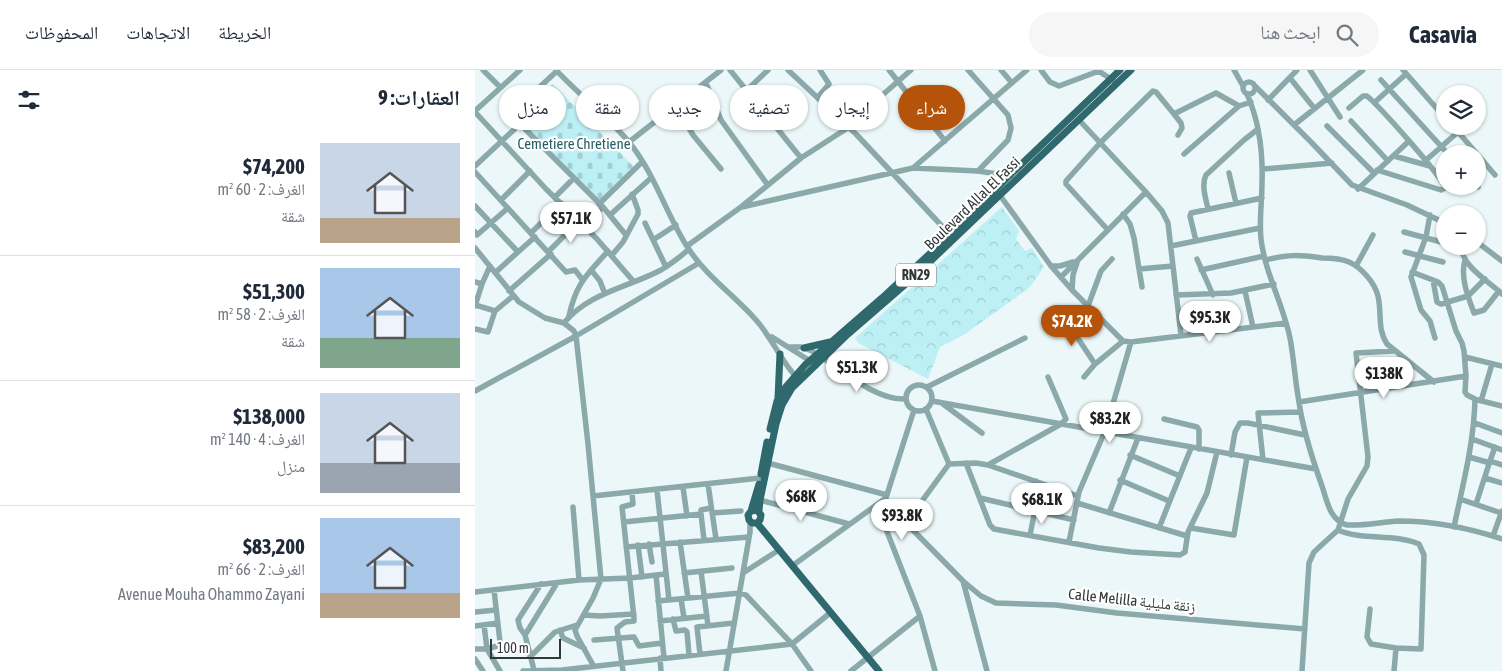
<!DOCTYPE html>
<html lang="ar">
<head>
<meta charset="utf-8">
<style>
	:root { --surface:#fff; --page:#f6f6f7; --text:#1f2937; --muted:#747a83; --line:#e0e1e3; --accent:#b45309 }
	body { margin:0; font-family:"Asap Condensed","Noto Naskh Arabic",sans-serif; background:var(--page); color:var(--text); direction:rtl; height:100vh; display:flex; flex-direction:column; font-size:19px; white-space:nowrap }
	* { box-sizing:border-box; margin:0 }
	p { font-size:16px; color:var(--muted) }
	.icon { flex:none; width:28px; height:28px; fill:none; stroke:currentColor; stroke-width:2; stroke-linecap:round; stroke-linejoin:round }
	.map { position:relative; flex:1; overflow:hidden; direction:ltr }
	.drawer { display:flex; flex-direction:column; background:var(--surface); width:475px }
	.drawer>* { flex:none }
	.guide { position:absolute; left:15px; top:15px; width:475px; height:45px; direction:rtl; display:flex; gap:10px }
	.buttons { position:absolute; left:961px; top:15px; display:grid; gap:10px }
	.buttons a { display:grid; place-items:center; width:50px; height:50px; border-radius:50%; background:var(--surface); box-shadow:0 1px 4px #0004; font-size:25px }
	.scale { position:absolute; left:15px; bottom:12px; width:71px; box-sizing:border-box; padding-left:5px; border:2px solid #323737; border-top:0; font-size:14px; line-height:18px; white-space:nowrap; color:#323737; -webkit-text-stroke:4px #fff; paint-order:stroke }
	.price { position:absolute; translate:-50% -42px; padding:0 11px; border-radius:18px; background:#fff; color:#222; font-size:16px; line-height:32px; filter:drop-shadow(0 1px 2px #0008) }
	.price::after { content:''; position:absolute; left:50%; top:30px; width:15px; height:11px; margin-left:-8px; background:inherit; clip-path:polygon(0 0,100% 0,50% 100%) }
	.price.selected { background:var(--accent); color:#fff }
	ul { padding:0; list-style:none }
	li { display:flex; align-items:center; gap:15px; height:125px; padding:0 15px }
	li+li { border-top:1px solid var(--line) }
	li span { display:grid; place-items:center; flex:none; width:140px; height:100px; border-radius:0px; color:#555 }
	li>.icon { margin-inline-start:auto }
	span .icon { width:60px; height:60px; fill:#fffc; stroke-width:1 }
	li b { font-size:21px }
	h2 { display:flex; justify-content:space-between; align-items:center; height:60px; padding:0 15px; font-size:21px }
	.pill { padding:0 18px; border-radius:22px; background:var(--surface); box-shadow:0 1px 4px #0004; font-size:18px; line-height:45px }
	.pill.selected { background:var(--accent); color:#fff }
	header { display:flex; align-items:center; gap:30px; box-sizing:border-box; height:70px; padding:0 25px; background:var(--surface); border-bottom:1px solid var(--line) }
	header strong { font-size:24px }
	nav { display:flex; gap:28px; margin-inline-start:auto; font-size:18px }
	.search { width:350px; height:45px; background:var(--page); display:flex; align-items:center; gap:12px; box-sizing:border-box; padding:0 18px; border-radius:28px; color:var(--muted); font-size:19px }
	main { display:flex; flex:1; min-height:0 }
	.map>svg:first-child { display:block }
	.cemetery { fill:url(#cemetery-stones) }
	.park { fill:url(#park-crowns) }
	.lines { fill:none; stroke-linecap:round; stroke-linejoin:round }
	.minor { stroke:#8ba8aa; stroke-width:5.5 }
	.major { stroke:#2f686d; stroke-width:7 }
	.labels { text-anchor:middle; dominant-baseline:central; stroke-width:4.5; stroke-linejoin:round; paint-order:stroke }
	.shield { fill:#fff; stroke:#707373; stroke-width:1 }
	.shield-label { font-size:14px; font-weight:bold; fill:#323737 }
	.park-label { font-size:15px; fill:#266066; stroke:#fff }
	.street-label { font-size:15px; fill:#323737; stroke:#fff }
</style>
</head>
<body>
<header>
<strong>Casavia</strong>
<div class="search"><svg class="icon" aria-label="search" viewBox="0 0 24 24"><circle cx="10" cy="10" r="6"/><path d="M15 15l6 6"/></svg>ابحث هنا</div>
<nav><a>الخريطة</a><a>الاتجاهات</a><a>المحفوظات</a></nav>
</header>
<main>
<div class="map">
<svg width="1027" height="601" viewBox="0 0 1027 601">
	<defs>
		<pattern id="cemetery-stones" width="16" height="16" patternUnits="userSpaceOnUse" patternTransform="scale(1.25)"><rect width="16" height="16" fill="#bdf0f5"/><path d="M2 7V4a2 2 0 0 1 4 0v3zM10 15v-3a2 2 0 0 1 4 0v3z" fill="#a3ced3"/></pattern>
		<pattern id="park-crowns" width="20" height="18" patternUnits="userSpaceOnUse" patternTransform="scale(1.25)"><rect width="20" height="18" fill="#bdf0f5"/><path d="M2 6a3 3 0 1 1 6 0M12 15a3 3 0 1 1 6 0" fill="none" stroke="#a3ced3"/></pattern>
	</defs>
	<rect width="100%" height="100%" fill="#ebf7f8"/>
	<path class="cemetery" d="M78,14l81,83 -37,37 -82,-85z"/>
	<path class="park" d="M527,137l17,24 -3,8 9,12 7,-3 12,19 -15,21 -67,48 -22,11 -12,32 -70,-36 -3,-5z"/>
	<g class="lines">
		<path class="minor" d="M8,0l17,17
			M81,0c23,25 51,46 73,72 26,32 37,72 59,106 18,28 47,48 68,72 17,19 25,42 42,59
			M255,0l71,88
			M313,0l68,64 97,104
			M414,0l56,71
			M493,0l40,45 3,13 -3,12 -30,31
			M526,0l11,13
			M566,0l9,12 9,4 40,-15
			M622,0l20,13
			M759,0l9,16
			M835,0l30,47
			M928,0l42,48
			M82,1l-39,36 -3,6v6l88,88 23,28
			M815,8l24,30
			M906,10l67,74
			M768 18a6 6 0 1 1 12 0a6 6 0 1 1-12 0Z
			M231,13l15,37 46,64
			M780,16l57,57 40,42 55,20 38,18
			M272,20l21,-20
			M772,24c12,27 16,59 15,89 0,18 -3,38 -1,56 4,34 22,65 29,99 4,21 5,43 9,64 4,29 13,56 23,84 5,15 8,35 25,39 17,1 34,-3 51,-4 35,0 71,7 104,18
			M343,27l11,-13 -9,-14
			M793,30l29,-30
			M900,32l31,-28
			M201,36l17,29 28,34
			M874,38l14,-12h4c13,11 75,80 78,92l-4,2 -64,-20
			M0,41l45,-41
			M0,42l71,77 51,50 37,43
			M699,44l7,9 1,5 -4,7
			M604,50l67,72
			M876,51l37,40
			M819,55l69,-55
			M852,56l47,47
			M978,56l24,28
			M154,72l92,-72
			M709,84l55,-48
			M1002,84l18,21
			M919,86l36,10
			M950,91l33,-29
			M0,96l45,-42
			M438,98l114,-98
			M788,99l69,-6
			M0,102l91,100 9,-2 7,9
			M754,103l7,30
			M1002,116l1,1
			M883,119l51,-48
			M524,124l52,72 21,24 51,51 8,1 155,-19
			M80,127l18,-18
			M26,130l29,-29
			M124,134l43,-42
			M0,136l43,46 -22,20
			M267,137l171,-39 65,3 33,5
			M733,139c-2,-10 -7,-24 -2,-34l38,-35 14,-11
			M648,144l7,10 4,14 8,49
			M135,145l41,-37
			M955,145l-4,22 -15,40 10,33 9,11 5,17
			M170,153l21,44
			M108,155l20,-18
			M632,159l-41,-45v-3l34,-38 53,-52 3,1 18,22 42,-21 23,13 12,-4
			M0,162l2,3 31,-27
			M929,162l41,11
			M56,163l30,-30
			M178,170l23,-15
			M721,171l-6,-25 1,-3 71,-15
			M1002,172l25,19
			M212,176l54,-39 60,-49 48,-31 22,-22 40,-35
			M696,176l89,-18
			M985,176c4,22 27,34 42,48
			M0,178l44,54 26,16 19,5 10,8 2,5 12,108 13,135 -8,19 -18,32 2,6 16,29
			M74,181l30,-30
			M43,182l17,-15
			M930,182l38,10
			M137,185l11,-13 15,-28v-4l-6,-16
			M722,189l16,36
			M791,190c23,-6 33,-5 56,-2 9,0 18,0 27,4 12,5 26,21 29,34 4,17 -1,33 9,48l47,38
			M990,190c-5,17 3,37 9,53l10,-3 15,-19
			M576,196h9l13,-4
			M881,196l17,-31
			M664,199l34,-3
			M116,200l9,11 5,13
			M726,200l63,-14
			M937,202l26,10 4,4 14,45 6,12 2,8 2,25 -1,16 2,3 8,4c-1,44 -12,85 -21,128
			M586,207l85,-85 16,19 6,12 13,112
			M958,210l4,22 4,2 27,-8 17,-17
			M0,212l7,2 -7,22
			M7,214l8,-18
			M597,220l1,-15 4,-12
			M34,221l42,-37
			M770,221l8,36
			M701,225l55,-2 43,-9
			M0,235l20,6 18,-15
			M613,236l13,-35 11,-12
			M94,246c7,-33 18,-41 39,-65
			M590,249l30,45
			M89,253c24,-30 65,-36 97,-53 10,-6 19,-13 28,-21
			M0,259l13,3 7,-21
			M297,267l43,27
			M313,277h13l11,4c26,16 63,50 94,48
			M990,287l37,9
			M609,307l11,-13 28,-23
			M431 328a13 13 0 1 1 26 0a13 13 0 1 1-26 0Z
			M452,317l98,-49
			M0,321l101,-55 123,-73
			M1003,330l24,6
			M457,331l384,68
			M1006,331l11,-37
			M824,332l167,-26
			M468,334l39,29
			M451,339l23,55
			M439,340l-30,94v13l2,12 34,87 15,55
			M689,349l33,8 2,3v19
			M1000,353l27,10
			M997,369l30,11
			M655,385l50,21
			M756,385l4,-23 5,-9h8l57,12
			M994,387l21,6
			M788,390l-5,-47 42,-1
			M1015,391l5,-14
			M293,393l119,32
			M491,393l24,62 4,4 105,19 32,4 49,3 5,-3 3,-20 19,-39 10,-41
			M513,395l73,-41 5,-5 -18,-42
			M1010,408l17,5
			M645,410l49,21
			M233,414l8,55
			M208,417l4,29
			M182,420l12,110
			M118,426l167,-18
			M505,428l94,22
			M985,429l41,14
			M285,430l89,24
			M602,433l110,33
			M409,434l22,19 57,58 24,90
			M1001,434l14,-43 12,4
			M98,437l6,73
			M556,440l5,-29
			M237,443l29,-2
			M634,443l29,-75
			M226,444v-4l10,-2
			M149,452l77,-8 3,26
			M431,453l43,-59 27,-1 12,2 90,31
			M684,458l32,-80
			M716,458l43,7 13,-78
			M555,465l5,-25
			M1018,466l9,-25
			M205,472l8,56
			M594,472l10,-50 26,-61 26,-89
			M174,474l3,18
			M163,475l4,32
			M151,477l123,-10
			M317,496l94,-68
			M226,501l7,55
			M209,503l48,-5
			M268,503l36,-23
			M181,505l8,83
			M488,511l18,15 15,7 60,2 61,8 188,16
			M19,520l6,52 -3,4 -10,3 13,22
			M0,522l104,-12 51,-2 35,-4
			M206,529l3,19
			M183,531l82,-8 6,2 46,49 19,27
			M895,539l-3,28 4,7 25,4 25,1 3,-94 -5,-11c-26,-11 -56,-3 -81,-14l10,-31 19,-33 1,-9 -12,-104 38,-2
			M0,542l21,-2
			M109,545l16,1 34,-2
			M198,549l3,12 9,-1 2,2 2,23
			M185,551l47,-5
			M0,556l23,-3
			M85,560l3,8 21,10
			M50,565l32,-52
			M119,570l40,-3 5,9 23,-3
			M0,579h12l-3,-24
			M225,584l-3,-27 37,-4
			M55,587l25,-25 22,-7
			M185,588l1,13
			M0,589l8,12
			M59,600l-9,-35 -5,-7 -2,-8 23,-36
			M48,601l39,-1 230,-26 38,-31
			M148,601l-6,-43 8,-6 9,-1v-3l-12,-111 11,-3 -1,-11
			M251,601l24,-139v-10
			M376,601l69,-55
			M827,601l7,-108 5,-11 24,-22
			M919,601l2,-23"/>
		<path class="major" d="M329,278l26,-6
			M303,328l2,-44
			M295,359l7,-28 7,-12 21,-24 77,-67 68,-63 59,-59 111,-106
			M286,404l6,-32
			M276,441l8,-27
			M284,441l1,-11 16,-76 6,-19 10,-17 56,-54 68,-59 215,-205
			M282,453l3,-3 1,-5 -4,-5 -6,1 -3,4 1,5 3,3h5l122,148"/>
	</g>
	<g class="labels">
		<rect class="shield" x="421" y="193.5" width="40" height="23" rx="4"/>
		<g class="shield-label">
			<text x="441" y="205">RN29</text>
		</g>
		<g class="park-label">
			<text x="99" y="73">Cemetiere Chretiene</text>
		</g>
		<g class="street-label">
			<text transform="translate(497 133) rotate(-44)">Boulevard Allal El Fassi</text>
			<text transform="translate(657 530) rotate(6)">Calle Melilla زنقة مليلية</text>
		</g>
	</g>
</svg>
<div class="buttons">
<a><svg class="icon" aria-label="layers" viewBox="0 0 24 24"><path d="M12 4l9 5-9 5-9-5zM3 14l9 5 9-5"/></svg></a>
<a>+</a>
<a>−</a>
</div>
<div class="scale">100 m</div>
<b class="price" style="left:96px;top:174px">$57.1K</b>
<b class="price" style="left:735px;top:273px">$95.3K</b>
<b class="price selected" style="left:597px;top:277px">$74.2K</b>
<b class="price" style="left:382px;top:323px">$51.3K</b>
<b class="price" style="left:909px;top:329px">$138K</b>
<b class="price" style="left:635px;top:374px">$83.2K</b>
<b class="price" style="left:326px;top:452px">$68K</b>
<b class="price" style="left:567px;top:455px">$68.1K</b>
<b class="price" style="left:427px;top:471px">$93.8K</b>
<div class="guide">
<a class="pill selected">شراء</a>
<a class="pill">إيجار</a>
<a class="pill">تصفية</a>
<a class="pill">جديد</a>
<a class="pill">شقة</a>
<a class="pill">منزل</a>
</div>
</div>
<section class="drawer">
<h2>العقارات: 9<svg class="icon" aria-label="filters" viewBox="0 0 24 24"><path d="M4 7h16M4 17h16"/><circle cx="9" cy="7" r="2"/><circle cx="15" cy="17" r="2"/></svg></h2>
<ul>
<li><span style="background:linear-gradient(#c9d6e8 75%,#b9a48a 0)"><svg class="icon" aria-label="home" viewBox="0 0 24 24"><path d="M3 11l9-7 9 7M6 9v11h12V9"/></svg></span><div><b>$74,200</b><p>الغرف: 2 · 60 m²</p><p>شقة</p></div></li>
<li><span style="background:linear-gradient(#a9c7e8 70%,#7fa58c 0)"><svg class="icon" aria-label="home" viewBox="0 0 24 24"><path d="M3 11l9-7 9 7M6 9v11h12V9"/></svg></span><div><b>$51,300</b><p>الغرف: 2 · 58 m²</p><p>شقة</p></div></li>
<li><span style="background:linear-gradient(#c9d6e8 70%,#9aa5b1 0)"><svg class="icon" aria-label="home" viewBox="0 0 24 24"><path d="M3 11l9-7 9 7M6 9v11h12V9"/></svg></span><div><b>$138,000</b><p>الغرف: 4 · 140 m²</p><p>منزل</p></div></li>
<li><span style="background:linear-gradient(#a9c7e8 75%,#b9a48a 0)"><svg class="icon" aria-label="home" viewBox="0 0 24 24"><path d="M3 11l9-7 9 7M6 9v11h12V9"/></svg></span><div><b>$83,200</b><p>الغرف: 2 · 66 m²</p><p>Avenue Mouha Ohammo Zayani</p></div></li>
</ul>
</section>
</main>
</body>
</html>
